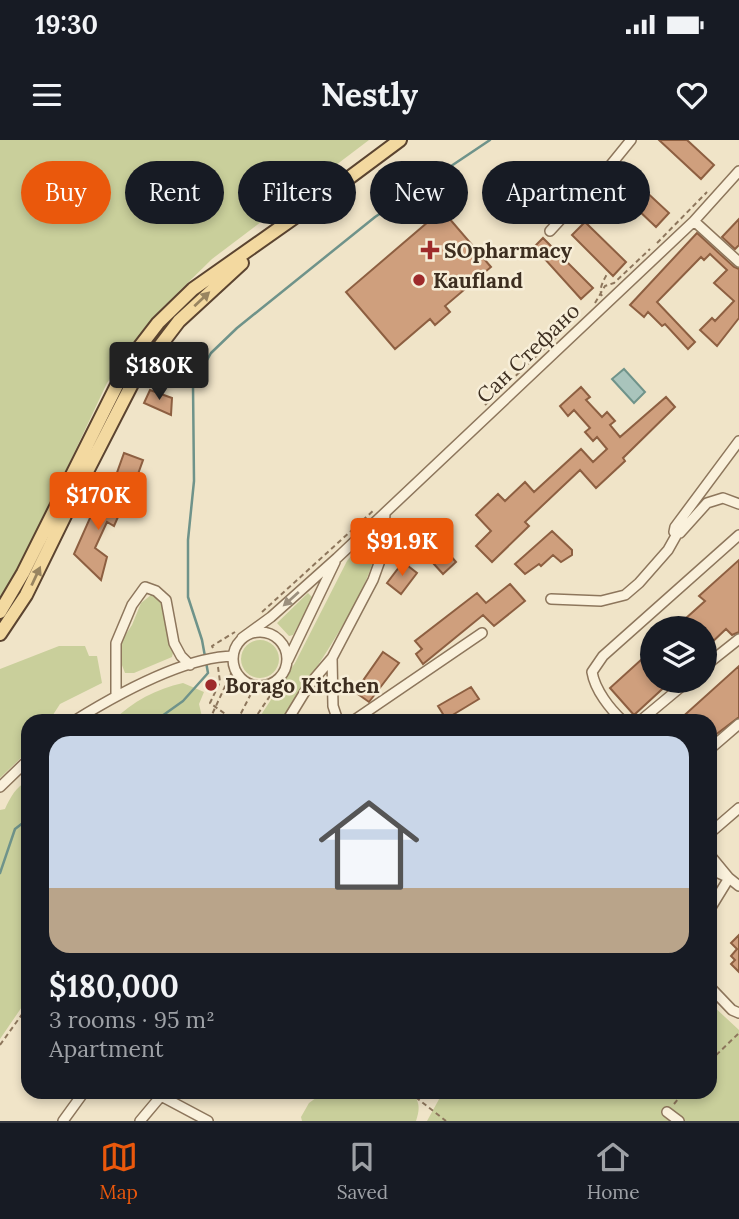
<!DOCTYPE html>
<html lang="en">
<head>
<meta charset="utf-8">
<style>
	:root { --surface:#171b24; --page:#242831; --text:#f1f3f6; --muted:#9ea1a6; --line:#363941; --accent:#ea580c }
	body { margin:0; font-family:Lora,serif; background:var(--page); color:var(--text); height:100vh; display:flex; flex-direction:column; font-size:26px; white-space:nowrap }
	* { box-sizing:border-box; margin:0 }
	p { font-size:23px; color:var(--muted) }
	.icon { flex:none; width:38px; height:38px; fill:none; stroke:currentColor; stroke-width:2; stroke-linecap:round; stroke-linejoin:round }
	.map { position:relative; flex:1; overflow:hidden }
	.panel { position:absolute; left:21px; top:574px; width:696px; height:385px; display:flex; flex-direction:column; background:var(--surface); border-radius:21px; box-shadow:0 4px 10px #0003 }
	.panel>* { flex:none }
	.banner { position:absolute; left:21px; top:21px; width:698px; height:63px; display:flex; gap:14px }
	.controls { position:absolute; left:640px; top:476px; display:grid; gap:14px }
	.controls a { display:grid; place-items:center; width:77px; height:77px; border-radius:50%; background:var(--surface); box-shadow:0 4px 10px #0003; font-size:35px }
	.price { position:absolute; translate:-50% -60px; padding:0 16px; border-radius:7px; background:var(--accent); color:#fff; font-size:23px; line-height:46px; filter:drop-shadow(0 2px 4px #0008) }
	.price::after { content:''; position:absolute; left:50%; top:42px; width:21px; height:16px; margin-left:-10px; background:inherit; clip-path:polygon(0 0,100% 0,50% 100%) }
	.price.selected { background:#222; color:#fff }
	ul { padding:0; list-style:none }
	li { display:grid; align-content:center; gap:14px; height:371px; padding:0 28px }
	li span { display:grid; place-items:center; height:217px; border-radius:21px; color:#555 }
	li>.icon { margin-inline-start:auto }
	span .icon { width:126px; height:126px; fill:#fffc; stroke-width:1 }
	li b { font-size:30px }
	.chip { padding:0 24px; border-radius:32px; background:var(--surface); box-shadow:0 4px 10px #0003; font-size:24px; line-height:63px }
	.chip.selected { background:var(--accent); color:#fff }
	.status { display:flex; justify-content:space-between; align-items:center; height:49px; padding:0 35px; background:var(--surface); direction:ltr }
	.status svg { height:19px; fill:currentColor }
	header { display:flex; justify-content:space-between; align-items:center; height:91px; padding:0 28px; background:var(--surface); font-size:32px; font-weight:800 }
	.tab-bar { display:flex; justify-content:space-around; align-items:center; height:98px; border-top:2px solid var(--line); background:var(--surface); font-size:19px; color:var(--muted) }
	.tab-bar a { display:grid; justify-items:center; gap:4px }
	.tab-bar .selected { color:var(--accent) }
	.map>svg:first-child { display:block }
	.green { fill:#c9cf9b }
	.water { fill:#a9c4bc; stroke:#6f938a; stroke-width:2 }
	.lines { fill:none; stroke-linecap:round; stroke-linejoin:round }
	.stream { stroke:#6f938a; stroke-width:2.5 }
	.building { fill:#cf9f7d; stroke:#8d5f41; stroke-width:2 }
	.minor-casing { stroke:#8d765c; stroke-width:12 }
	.major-casing { stroke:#5b4430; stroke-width:16 }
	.path { stroke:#8d765c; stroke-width:2; stroke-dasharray:5 3.5; stroke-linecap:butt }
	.minor { stroke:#faf1dc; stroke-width:9 }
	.major { stroke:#f3d9a0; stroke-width:12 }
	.oneway { fill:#988460 }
	.oneway2 { fill:#9c907e }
	.poi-dot { fill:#9e2a2b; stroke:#f7eed8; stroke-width:2.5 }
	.labels { text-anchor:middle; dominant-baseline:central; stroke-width:5; stroke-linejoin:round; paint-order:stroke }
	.poi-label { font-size:21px; font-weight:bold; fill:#3d2e20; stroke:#f7eed8; text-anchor:start }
	.street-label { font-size:21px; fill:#3d2e20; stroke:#f7eed8 }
</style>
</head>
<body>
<div class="status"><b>19:30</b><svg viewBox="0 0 49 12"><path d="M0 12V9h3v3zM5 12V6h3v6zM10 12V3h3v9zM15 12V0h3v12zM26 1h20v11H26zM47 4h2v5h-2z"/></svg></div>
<header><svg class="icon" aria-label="menu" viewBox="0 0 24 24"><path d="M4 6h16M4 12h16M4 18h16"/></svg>Nestly<svg class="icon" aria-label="heart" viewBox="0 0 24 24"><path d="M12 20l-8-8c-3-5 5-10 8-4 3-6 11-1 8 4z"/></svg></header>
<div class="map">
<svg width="739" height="981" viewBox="0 0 739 981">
	<rect width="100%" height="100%" fill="#f0e4c8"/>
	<path class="green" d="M0,0h369l-157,119 -59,58 -46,66 -95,202 -12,16z
		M369,394l5,1c14,36 -71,150 -92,186h-18l-5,-3 36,-55 52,-102z
		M308,453l5,5 -20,37 -4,1 -12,-13z
		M151,455l4,1 8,10 10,47 -1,4 -38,16h-9l-5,-13v-17l12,-18 9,-22z
		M241 519a19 19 0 1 1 38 0a19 19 0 1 1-38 0Z
		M59,506h26l4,10h8l5,27 -42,21 -11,17h-21v30l-28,27v-109z
		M183,543l21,9 -5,12 4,17h-90c20,-20 43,-32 70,-38z
		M28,641v217l-28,41v-229l5,-1c5,-11 11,-23 23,-28z
		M711,864l28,26v91h-312l16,-29h267z
		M324,952h88c8,10 8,17 4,29h-114l-1,-4 8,-14z"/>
	<path class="water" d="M624,229l21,23 -11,11 -22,-24z"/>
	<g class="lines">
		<path class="stream" d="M155,581l28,-20 25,-28 -6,-33 -14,-43v-57l6,-59 -1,-96 18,-32 26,-25 138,-111 115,-77
			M0,733l15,-44 13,-10"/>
	</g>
	<path class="building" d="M659,0h28l27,25 -13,14z
		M628,35l41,38 -13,14 -41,-39z
		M442,70l49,57 -46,39 5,6 -15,13 -5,-6 -35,30 -49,-57z
		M739,79v26l-4,4 -13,-12z
		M585,82l41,40 -13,14 -41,-41z
		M697,93l37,34 5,2v49l-22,28 -17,-16 12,-12 3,3 19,-20 -20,-18 13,-13 -17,-16 -6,6 -3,-3 -44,45 38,40 -7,7 -23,-25 -3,2 -14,-14 -4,5 -14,-12z
		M543,98l50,50 -12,11 -47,-52z
		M581,247l9,10 -4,3 16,17 5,-5 8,9 -5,4 10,12 46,-40 9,10 -52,51 2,3 -29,27 -16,-18 -55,52 4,4 -37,36 -16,-16 15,-15 -15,-16 22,-21 7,7 20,-19 9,10 47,-43 12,13 14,-13 -10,-12 -4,4 -8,-9 5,-4 -16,-18 -6,6 -8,-10z
		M150,250l22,8 -1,17 -27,-12z
		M124,313l19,7 -10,28 -19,-7z
		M102,351l23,10 -11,25 -7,-4 -12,26 12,9 -6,23 -27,-26z
		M552,391l20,19v5l-11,7 -8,-7 -12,11 -2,-2 -14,10 -10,-10z
		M437,400l19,22 -13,12 -20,-22z
		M739,420v72l-7,3 -6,-6 -21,20v-21h-30l30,-27 -6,-5z
		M403,422l14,11 -16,21 -14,-11z
		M510,444l15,17 -31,25 -11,-11 -60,49 -7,-10 6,-5 -7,-8 62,-48 9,10z
		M653,509v32h18l-37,34 -24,-27z
		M383,512l16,11 -30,39 -14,-10z
		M739,526v51l-29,22v-18h-32z
		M471,547l8,12 -33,20 -8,-13z
		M739,795v37l-8,-8 4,-4 -4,-4 6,-7 -6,-6z"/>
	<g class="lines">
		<g class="minor-casing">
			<path id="minor" d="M694,81l45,41
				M550,91l59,-64 22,-27
				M739,301l-64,86 -1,5 6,1 27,-30 16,-5 16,6
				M551,459l50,2 24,-6 14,-12 29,-33 9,-16
				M233 519a27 27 0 1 1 54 0a27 27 0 1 1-54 0Z
				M242,498l29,-21 66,-59 357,-337 45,-50
				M332,518l1,48 5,15
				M288,520l47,-98
				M705,526l34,-27
				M116,556v-53l16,-38 13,-18 11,4 10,9 8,43 7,13 9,9
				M74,581c42,-26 109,-64 159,-65
				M287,581l22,-36 23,-27 41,-78 9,-25 3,-41
				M353,581l129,-88
				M623,581c-13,-12 -28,-31 -31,-49l11,-16 136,-121
				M640,581l48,-40
				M710,609l29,-25
				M0,647l28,-27
				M710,693l29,-25
				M710,715l19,23
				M710,729l17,8
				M710,769l19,-31 10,8
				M710,847l22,23 7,3
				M161,956l47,25
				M667,972l12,9
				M63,981l21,-29
				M140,981l21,-25v-4"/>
		</g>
		<g class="major-casing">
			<path id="major" d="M0,472l23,-39 96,-192 19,-32 20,-26 35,-34 129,-91 78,-58
				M0,494l26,-39 52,-106 56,-109 45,-59 63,-58"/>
		</g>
		<path class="path" d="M657,103l50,-51
			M602,156c-4,-7 2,-16 5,-22
			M595,163l10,-17 9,-3 36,-34
			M485,265l82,-78
			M262,472l112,-102
			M213,508l-1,-2 23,-14
			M218,527l2,15 -10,21 25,18
			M209,581l25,-54
			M237,581l18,-35
			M253,581l23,-34v-6
			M0,905l28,-39
			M710,921l29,-28
			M409,952l37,29
			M674,964l10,-12"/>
		<use href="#minor" class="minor"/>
		<use href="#major" class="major"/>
	</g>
	<defs><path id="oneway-solid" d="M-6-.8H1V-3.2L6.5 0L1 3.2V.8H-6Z" transform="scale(1.75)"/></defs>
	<g class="oneway">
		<use href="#oneway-solid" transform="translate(202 159) rotate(-43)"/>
		<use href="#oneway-solid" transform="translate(36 436) rotate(-65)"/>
	</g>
	<use class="oneway2" href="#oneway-solid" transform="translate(291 459) rotate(138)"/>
	<g class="poi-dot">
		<path d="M426.5 99.5h7v7h7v7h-7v7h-7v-7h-7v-7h7z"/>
		<circle cx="419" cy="140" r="7"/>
		<circle cx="211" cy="545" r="7"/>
	</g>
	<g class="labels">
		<g class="poi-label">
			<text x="444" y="110">SOpharmacy</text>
			<text x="433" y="140">Kaufland</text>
			<text x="225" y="545">Borago Kitchen</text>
		</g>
		<g class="street-label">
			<text transform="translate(528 213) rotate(-44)">Сан Стефано</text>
		</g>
	</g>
</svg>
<div class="controls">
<a><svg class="icon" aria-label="layers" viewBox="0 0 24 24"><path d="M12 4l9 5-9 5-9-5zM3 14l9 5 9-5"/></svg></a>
</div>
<b class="price selected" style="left:159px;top:262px">$180K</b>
<b class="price" style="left:98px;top:392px">$170K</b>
<b class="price" style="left:402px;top:438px">$91.9K</b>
<div class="banner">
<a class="chip selected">Buy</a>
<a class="chip">Rent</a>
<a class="chip">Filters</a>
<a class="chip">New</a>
<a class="chip">Apartment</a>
</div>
<section class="panel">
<ul>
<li><span style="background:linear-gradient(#c9d6e8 70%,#b9a48a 0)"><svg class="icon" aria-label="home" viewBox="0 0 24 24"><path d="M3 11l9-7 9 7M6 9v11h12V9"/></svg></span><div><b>$180,000</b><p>3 rooms · 95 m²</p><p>Apartment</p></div></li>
</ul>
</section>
</div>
<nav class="tab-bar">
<a class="selected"><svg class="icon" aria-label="map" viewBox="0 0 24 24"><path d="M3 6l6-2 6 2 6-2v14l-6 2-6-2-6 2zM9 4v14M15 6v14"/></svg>Map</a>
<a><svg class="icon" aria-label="saved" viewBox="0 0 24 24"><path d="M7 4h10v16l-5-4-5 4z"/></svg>Saved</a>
<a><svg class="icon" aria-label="home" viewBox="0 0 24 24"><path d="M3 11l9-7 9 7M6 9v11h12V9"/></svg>Home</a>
</nav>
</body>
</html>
